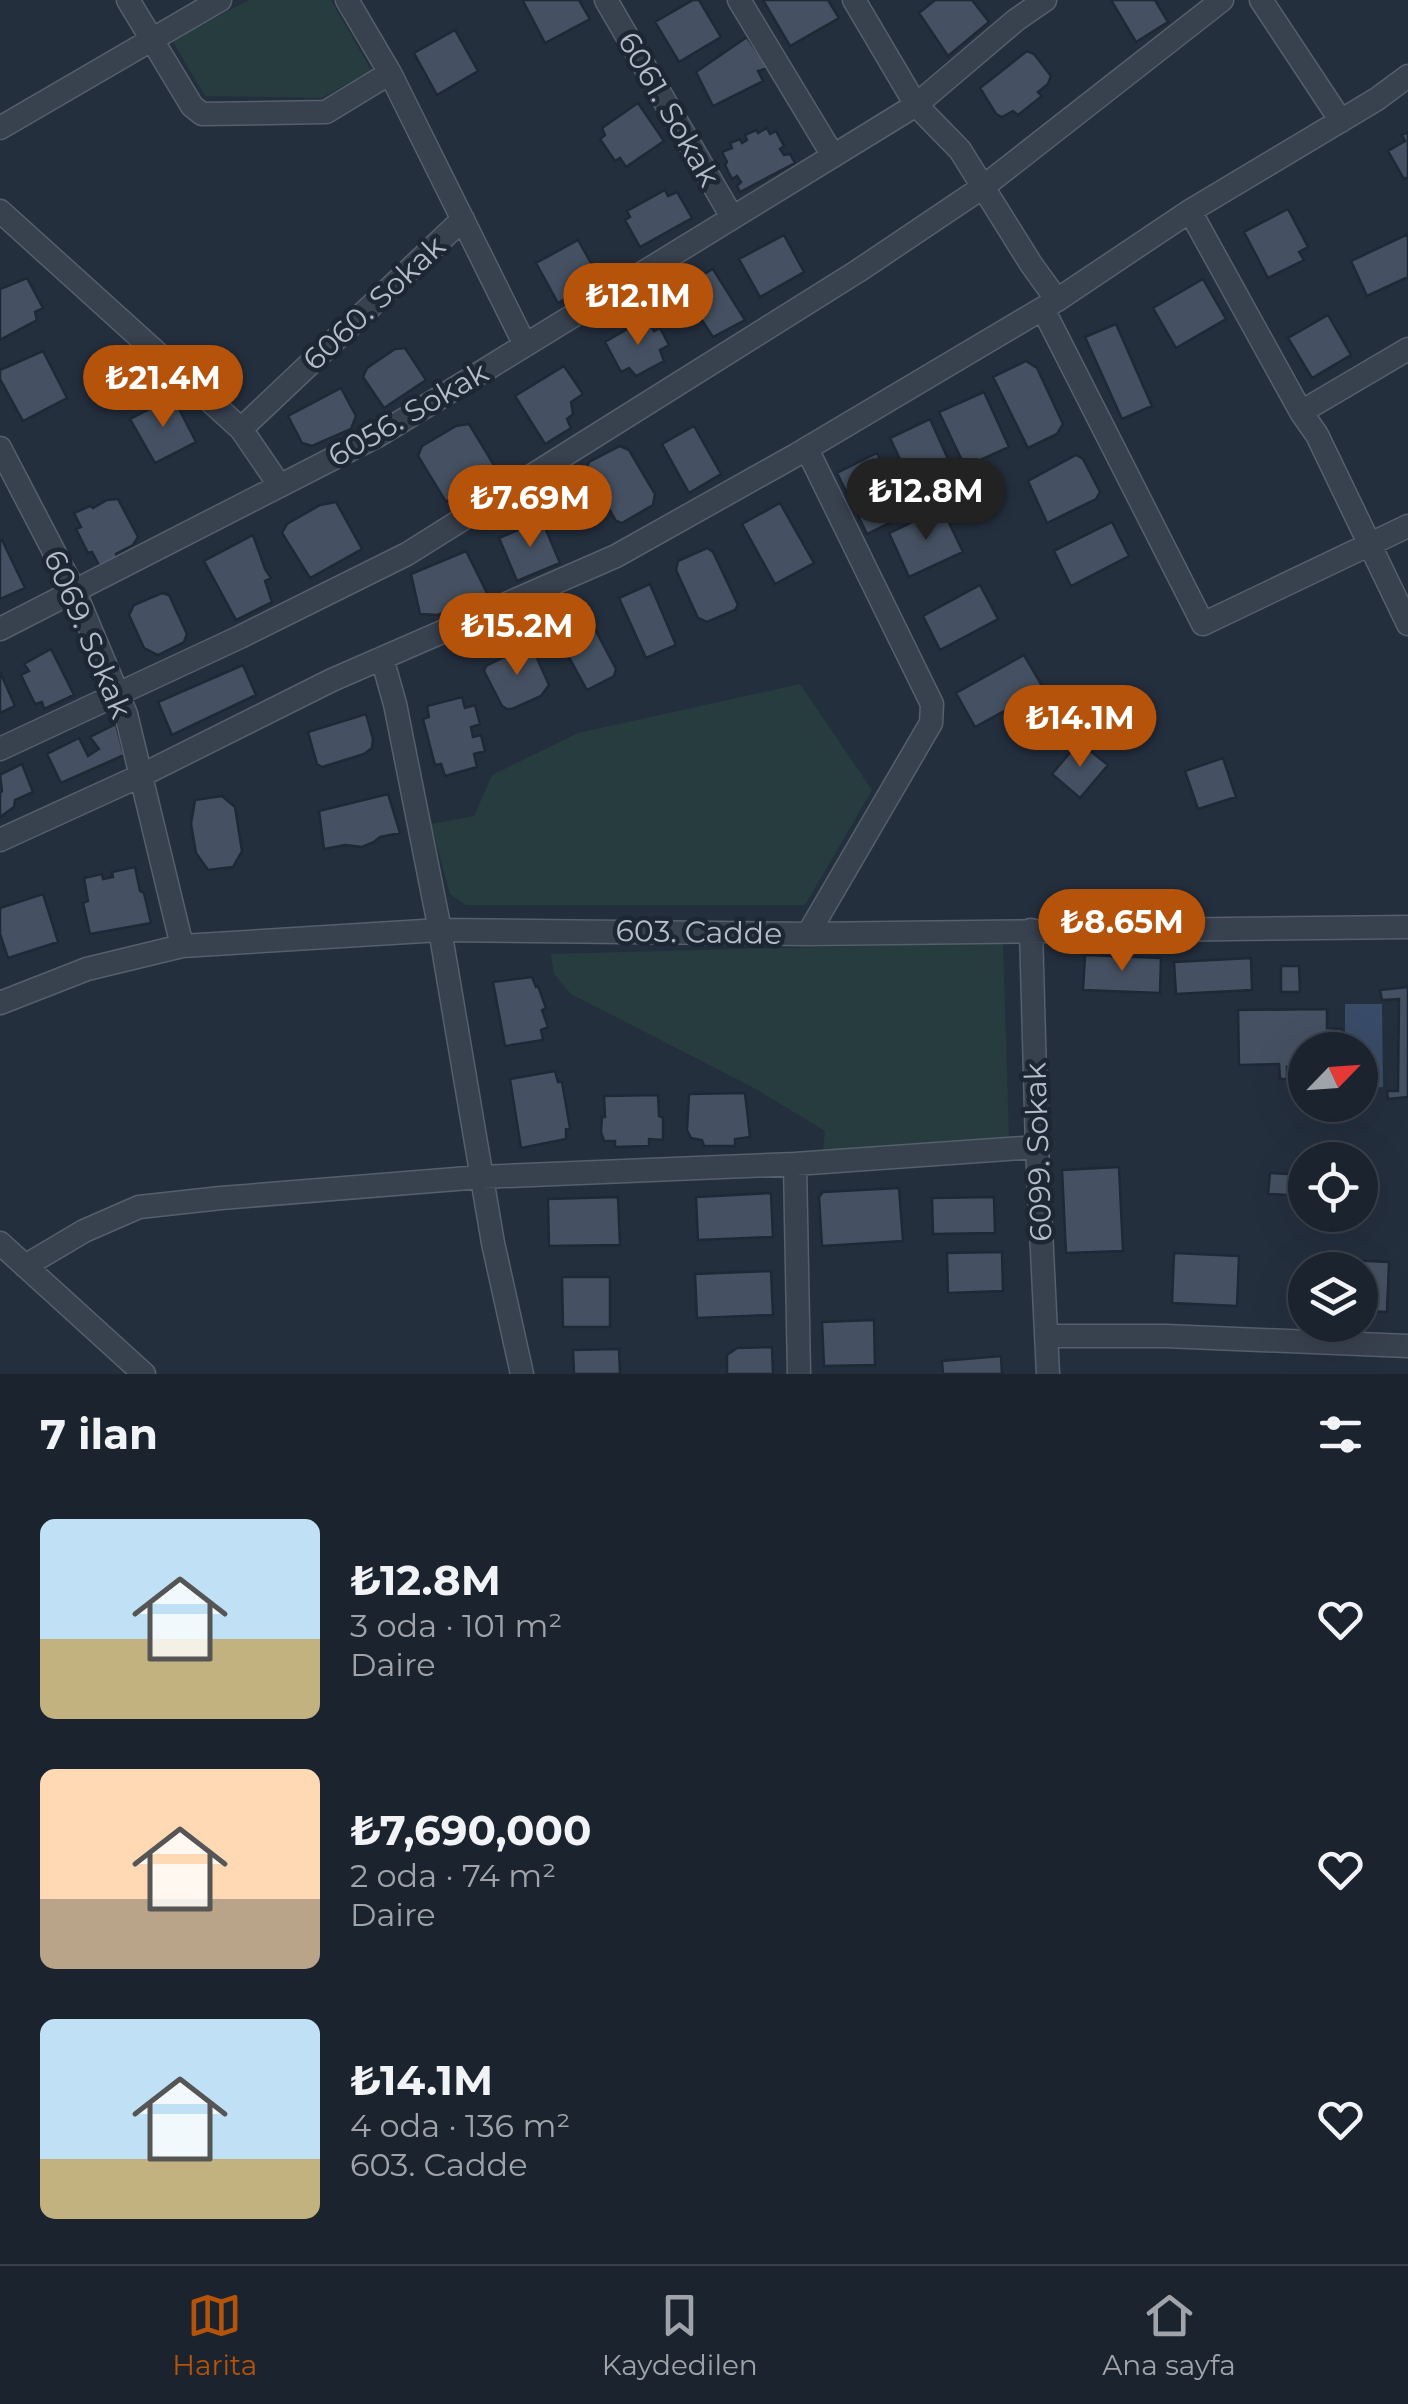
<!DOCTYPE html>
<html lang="tr">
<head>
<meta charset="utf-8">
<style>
	:root { --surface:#1b232e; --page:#282f3a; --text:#f1f3f6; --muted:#a0a4aa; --line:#39404a; --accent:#b45309 }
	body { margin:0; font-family:Montserrat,sans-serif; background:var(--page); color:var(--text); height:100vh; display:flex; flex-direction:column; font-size:38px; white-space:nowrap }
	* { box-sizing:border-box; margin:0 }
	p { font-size:32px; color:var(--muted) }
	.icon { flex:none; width:55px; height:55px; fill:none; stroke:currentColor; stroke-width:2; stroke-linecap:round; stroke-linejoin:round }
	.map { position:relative; height:1374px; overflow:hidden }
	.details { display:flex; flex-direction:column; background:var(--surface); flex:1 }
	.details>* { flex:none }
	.needle { width:65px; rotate:65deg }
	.fabs { position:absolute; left:1288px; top:1032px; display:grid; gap:20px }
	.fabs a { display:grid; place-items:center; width:90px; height:90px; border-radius:50%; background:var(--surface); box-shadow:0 10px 40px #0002,0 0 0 2px var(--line); font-size:50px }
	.price { position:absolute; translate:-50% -85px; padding:0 22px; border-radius:35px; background:var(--accent); color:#fff; font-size:32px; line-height:65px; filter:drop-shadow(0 2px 5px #0008) }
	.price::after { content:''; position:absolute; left:50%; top:60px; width:30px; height:22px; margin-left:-15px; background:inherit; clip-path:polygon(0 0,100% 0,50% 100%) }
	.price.on { background:#222; color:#fff }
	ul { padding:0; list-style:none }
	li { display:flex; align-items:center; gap:30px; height:250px; padding:0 40px }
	li span { display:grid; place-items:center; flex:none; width:280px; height:200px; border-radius:15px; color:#555 }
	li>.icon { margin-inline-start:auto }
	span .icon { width:120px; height:120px; fill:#fffc; stroke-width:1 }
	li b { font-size:42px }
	h2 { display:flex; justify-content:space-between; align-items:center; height:120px; padding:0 40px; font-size:42px }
	.menu { display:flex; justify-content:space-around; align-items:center; height:140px; border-top:2px solid var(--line); background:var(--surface); font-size:28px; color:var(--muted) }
	.menu a { display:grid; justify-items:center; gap:5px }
	.menu .on { color:var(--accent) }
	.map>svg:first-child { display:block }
	.green { fill:#263c3f }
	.water { fill:#394c67 }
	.building { fill:#455162; stroke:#1f2835; stroke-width:2.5 }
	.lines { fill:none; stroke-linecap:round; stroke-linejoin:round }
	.minor-casing { stroke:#565f6c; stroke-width:25 }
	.minor { stroke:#38414e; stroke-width:22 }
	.labels { text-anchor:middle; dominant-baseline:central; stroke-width:9; stroke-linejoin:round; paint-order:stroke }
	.street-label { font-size:30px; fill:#b4bcc9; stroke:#1d2633 }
</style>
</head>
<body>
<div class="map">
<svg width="1408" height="1374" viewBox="0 0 1408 1374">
	<rect width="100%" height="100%" fill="#242f3e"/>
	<path class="green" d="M249,0h82l40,70 -49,28 -117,-2 -33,-56z
		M800,684l72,106 -67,115h-339l-16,-11 -19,-70 43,-8 18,-41 86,-42z
		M1003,942l6,197 -186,12 2,-20 -69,-42 -185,-95 -17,-20 -3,-20z"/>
	<path class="water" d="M1382,1004l1,83 -23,1v-38h-15v-46z"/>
	<path class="building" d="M525,0h54l11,19 -45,24 -22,-42z
		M693,0h6l22,37 -42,25 -24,-40z
		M763,0h65l11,18 -49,28z
		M935,0h37l17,22 -41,34 -29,-43z
		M1111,0h44l13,22 -32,20z
		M455,30l23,41 -41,24 -23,-42z
		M747,37l21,31 -10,3 5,10 -50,25 -17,-34z
		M1027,51l7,3 17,22 -3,8 -10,8 4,4 -24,19 -5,-4 -11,6 -6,-3 -16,-26z
		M638,103l26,38 -38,26 -6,-9 -5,3 -15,-22 5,-4 -3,-7z
		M767,128l3,6 6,-3 8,15 -4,3 4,6 6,-1 5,9 -55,29 -3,-6 4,-4 -4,-6 -5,3 -7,-14 2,-3 -5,-10 10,-4 -2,-5 10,-4 2,4 5,-3 -2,-5 11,-5 2,3z
		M1408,132v45l-4,2 -16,-28 17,-10 -3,-6z
		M665,190l3,6 9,-4 15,26 -52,29 -15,-27 5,-3 -3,-6z
		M1288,209l20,38 -9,5 5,8 -36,18 -24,-46z
		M1408,234v43l-41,19 -16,-35z
		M784,235l20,37 -44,25 -21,-38z
		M578,240l22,39 -42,24 -22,-40z
		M713,269l32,51 -32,17 -33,-50z
		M27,278l16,30 -8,4 2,8 -37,20v-51z
		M1203,279l23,40 -50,29 -23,-40z
		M1328,315l23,40 -39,23 -24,-40z
		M646,318l8,13 6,-3 9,17 -9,5 4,11 -28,15 -7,-8 -8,4 -16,-30z
		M1116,324l36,82 -30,13 -37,-82z
		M405,348l21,32 -42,28 -21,-31 4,-9 28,-19z
		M43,351l24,47 -44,23 -23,-42v-9z
		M1026,361l11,7 26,56 -6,10 -29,14 -35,-71z
		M564,366l19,28 -12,8 2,12 -6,5 4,9 -26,16 -30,-48z
		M341,388l15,28 -5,13 -39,17 -10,-3 -14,-27z
		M984,392l25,55 -44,20 -26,-55z
		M173,397l23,45 -41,21 -25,-44z
		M930,419l23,51 -39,19 -24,-51z
		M469,424l28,46 -51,32 -28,-46 4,-10 34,-20z
		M694,426l27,48 -32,19 -27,-49z
		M620,446l9,4 26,44 -2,11 -31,18 -6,-2 -30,-52 3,-7z
		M877,453l30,61 -40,20 -30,-61z
		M1076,455l7,4 17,33 -4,7 -49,24 -19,-42z
		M118,499l20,38 -5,8 -17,9 1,5 -17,8 -8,-15 -4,1 -12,-24 5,-2 -7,-14 16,-7 3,2 14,-8z
		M336,502l26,47 -52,29 -28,-45 5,-9 33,-19z
		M780,503l34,60 -39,21 -33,-60z
		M942,508l21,44 -54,25 -20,-44z
		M542,520l18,43 -43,18 -18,-43z
		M1112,522l17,34 -58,30 -17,-35z
		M253,535l12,34 6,9 -6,3 7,21 -36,18 -32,-59z
		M2,540l23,48 -25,11v-58z
		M707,548l6,4 25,53 -3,5 -28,12 -9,-4 -22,-48 2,-9z
		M466,551l21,42 -49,22 -18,-1 -9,-40z
		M650,584l26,61 -30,13 -27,-60z
		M980,585l18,34 -58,31 -17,-34z
		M162,593l7,2 18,39 -3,8 -26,13 -14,-7 -15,-33 5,-10z
		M583,617l7,3 26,49 -2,7 -27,14 -32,-58z
		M526,646l7,3 16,36 -8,11 -29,13h-5l-5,-3 -18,-35 2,-5z
		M51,649l23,46 -30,14 -2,-7 -7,2 -14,-29 8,-4 -5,-7z
		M1024,655l20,34 -69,38 -19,-34z
		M243,665l13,30 -84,40 -14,-33z
		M0,672l15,34 -15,7z
		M462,697l3,11 10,-3 5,19 -9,3 2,10 8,-2 4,16 -11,3 3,13 -32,9 -4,-12 -6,1 -12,-46 6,-2 -2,-11z
		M366,714l7,25 -1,9 -8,6 -42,13 -5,-3 -9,-32z
		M116,724l8,31 -63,28 -14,-29 32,-16 9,18 11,-7 -9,-12z
		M1079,742l29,23 -28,33 -28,-24z
		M1223,758l13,39 -38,12 -13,-38z
		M22,764l11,28 -18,8 -1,7 -14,10v-24l2,-2 -2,-16z
		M388,794l12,39 -20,4 -6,5 -12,5 -17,-2 -21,4 -5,-38z
		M222,796l13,11 7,44 -9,16 -25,3 -12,-17 -5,-29 4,-24z
		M135,867l5,24 4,2 7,30 -61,11 -7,-31 5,-2 -4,-23 18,-4 1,5 10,-2 -1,-5z
		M43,894l15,48 -50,16 -8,-24v-26z
		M1085,955l76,3 -1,35 -77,-3z
		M1251,958l1,32 -76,4 -2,-32z
		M1281,966h18l1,26h-19z
		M532,977l4,10 2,-1 8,22 -4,2 6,17 -7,3 2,10 -38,6 -12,-64z
		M1408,987v110l-20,2 -1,-8h11l1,-92 -17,1 -2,-10z
		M1327,1009v19l15,1v21h-37v16l-18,1v12h-7l-1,-15 -40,1 -1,-55z
		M555,1071l3,11h4l8,46 -4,1v10l-45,9 -11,-69z
		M745,1093l5,44 -15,2v7h-31l-2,-6 -11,-2 -4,-8 2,-36z
		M658,1095l1,21 4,2v22l-14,-1v7l-34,1v-6h-11l-3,-9 1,-15h3l-1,-21z
		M1119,1167l4,84 -57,2 -4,-83z
		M1270,1173l35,2v21l-37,-2z
		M899,1188l4,53 -81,5 -3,-49 4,-5z
		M771,1193l2,44 -75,3 -2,-43z
		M618,1197l2,48 -71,1 -1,-47z
		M994,1197l1,36 -62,1 -1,-36z
		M1002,1252l1,39 -55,2 -1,-40z
		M1174,1253l65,3 -2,50 -65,-3z
		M1324,1259l65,3 -2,50 -27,-1v-41h-36z
		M771,1271l2,44 -76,3 -2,-44z
		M562,1277h48v50h-47z
		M874,1320l1,45 -51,1 -2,-44z
		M772,1347l1,27h-46v-19l10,-7z
		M619,1349l1,25h-46l-1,-24z
		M1001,1356l1,18h-59l-1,-13z"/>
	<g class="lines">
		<g class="minor-casing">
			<path id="minor" d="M128,0l64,106 10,8 124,-2 64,-39
				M347,0l43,73 135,272
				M606,0l126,217
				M739,0l93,154
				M854,0l62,105 44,45 71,114 26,36
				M1261,0l80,121
				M0,128l220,-128
				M0,211l241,218 39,57
				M1190,211l111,201 16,23 91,189
				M1043,309l160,315 205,-98
				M1301,412l107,-63
				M241,429l222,-210
				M0,448l75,144 51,122 56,232
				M807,449l125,255 -1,19 -123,211
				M0,629l379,-194 537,-330 100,-85 29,-20
				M382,658l13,46 45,226 53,313 29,131
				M0,749l240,-112 167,-83 451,-283 125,-84 239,-187
				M0,840l140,-64 192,-96 284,-124 180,-101 261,-155 133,-89 187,-112 31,-23
				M1031,930l6,217 11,227
				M0,1003l87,-34 95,-23 258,-16 368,4 600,-7
				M795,1164l4,210
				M0,1243l144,131
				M25,1266l59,-35 55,-24 82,-9 260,-21 314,-13 242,-17
				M1046,1336h119l243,10"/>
		</g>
		<use href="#minor" class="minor"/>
	</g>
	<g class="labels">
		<g class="street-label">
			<text transform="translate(669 109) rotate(60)">6061. Sokak</text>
			<text transform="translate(374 303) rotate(-43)">6060. Sokak</text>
			<text transform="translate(408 414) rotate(-30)">6056. Sokak</text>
			<text transform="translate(88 634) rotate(67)">6069. Sokak</text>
			<text transform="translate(699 932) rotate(1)">603. Cadde</text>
			<text transform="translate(1038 1152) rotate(-92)">6099. Sokak</text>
		</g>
	</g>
</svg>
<div class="fabs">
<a><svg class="needle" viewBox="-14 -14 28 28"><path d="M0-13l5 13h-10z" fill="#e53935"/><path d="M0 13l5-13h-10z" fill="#a0a4aa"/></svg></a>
<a><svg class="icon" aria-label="locate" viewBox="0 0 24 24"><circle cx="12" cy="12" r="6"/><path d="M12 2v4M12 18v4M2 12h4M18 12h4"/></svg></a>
<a><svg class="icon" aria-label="layers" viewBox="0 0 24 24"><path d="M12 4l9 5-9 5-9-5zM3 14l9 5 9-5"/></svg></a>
</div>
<b class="price" style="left:638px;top:348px">₺12.1M</b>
<b class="price" style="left:163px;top:430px">₺21.4M</b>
<b class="price on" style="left:926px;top:543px">₺12.8M</b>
<b class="price" style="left:530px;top:550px">₺7.69M</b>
<b class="price" style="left:517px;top:678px">₺15.2M</b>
<b class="price" style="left:1080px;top:770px">₺14.1M</b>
<b class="price" style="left:1122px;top:974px">₺8.65M</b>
</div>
<section class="details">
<h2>7 ilan<svg class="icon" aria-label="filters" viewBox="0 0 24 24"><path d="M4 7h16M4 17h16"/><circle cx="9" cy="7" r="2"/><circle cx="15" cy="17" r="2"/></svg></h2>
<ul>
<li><span style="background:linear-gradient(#bfe0f5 60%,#c2b280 0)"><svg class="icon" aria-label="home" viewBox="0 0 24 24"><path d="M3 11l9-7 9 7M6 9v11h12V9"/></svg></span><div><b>₺12.8M</b><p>3 oda · 101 m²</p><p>Daire</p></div><svg class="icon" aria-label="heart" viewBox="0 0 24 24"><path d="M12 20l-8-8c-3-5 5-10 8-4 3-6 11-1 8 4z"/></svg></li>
<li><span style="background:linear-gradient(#ffd9b3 65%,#b9a48a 0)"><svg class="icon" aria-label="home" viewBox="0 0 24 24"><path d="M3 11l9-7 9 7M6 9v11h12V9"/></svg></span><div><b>₺7,690,000</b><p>2 oda · 74 m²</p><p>Daire</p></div><svg class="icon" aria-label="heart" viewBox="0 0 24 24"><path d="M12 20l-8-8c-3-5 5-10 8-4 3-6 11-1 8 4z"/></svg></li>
<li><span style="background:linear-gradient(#bfe0f5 70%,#c2b280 0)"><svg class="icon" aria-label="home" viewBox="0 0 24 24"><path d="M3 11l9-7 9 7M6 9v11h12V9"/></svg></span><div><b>₺14.1M</b><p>4 oda · 136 m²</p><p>603. Cadde</p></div><svg class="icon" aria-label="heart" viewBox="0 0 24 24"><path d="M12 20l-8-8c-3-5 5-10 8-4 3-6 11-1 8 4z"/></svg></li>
</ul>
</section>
<nav class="menu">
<a class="on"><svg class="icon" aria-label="map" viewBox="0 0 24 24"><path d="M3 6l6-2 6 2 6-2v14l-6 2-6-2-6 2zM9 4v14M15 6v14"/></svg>Harita</a>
<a><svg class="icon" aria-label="saved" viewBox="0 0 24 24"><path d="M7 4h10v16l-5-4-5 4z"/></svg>Kaydedilen</a>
<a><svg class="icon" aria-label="home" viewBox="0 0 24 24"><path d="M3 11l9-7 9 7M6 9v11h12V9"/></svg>Ana sayfa</a>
</nav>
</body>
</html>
